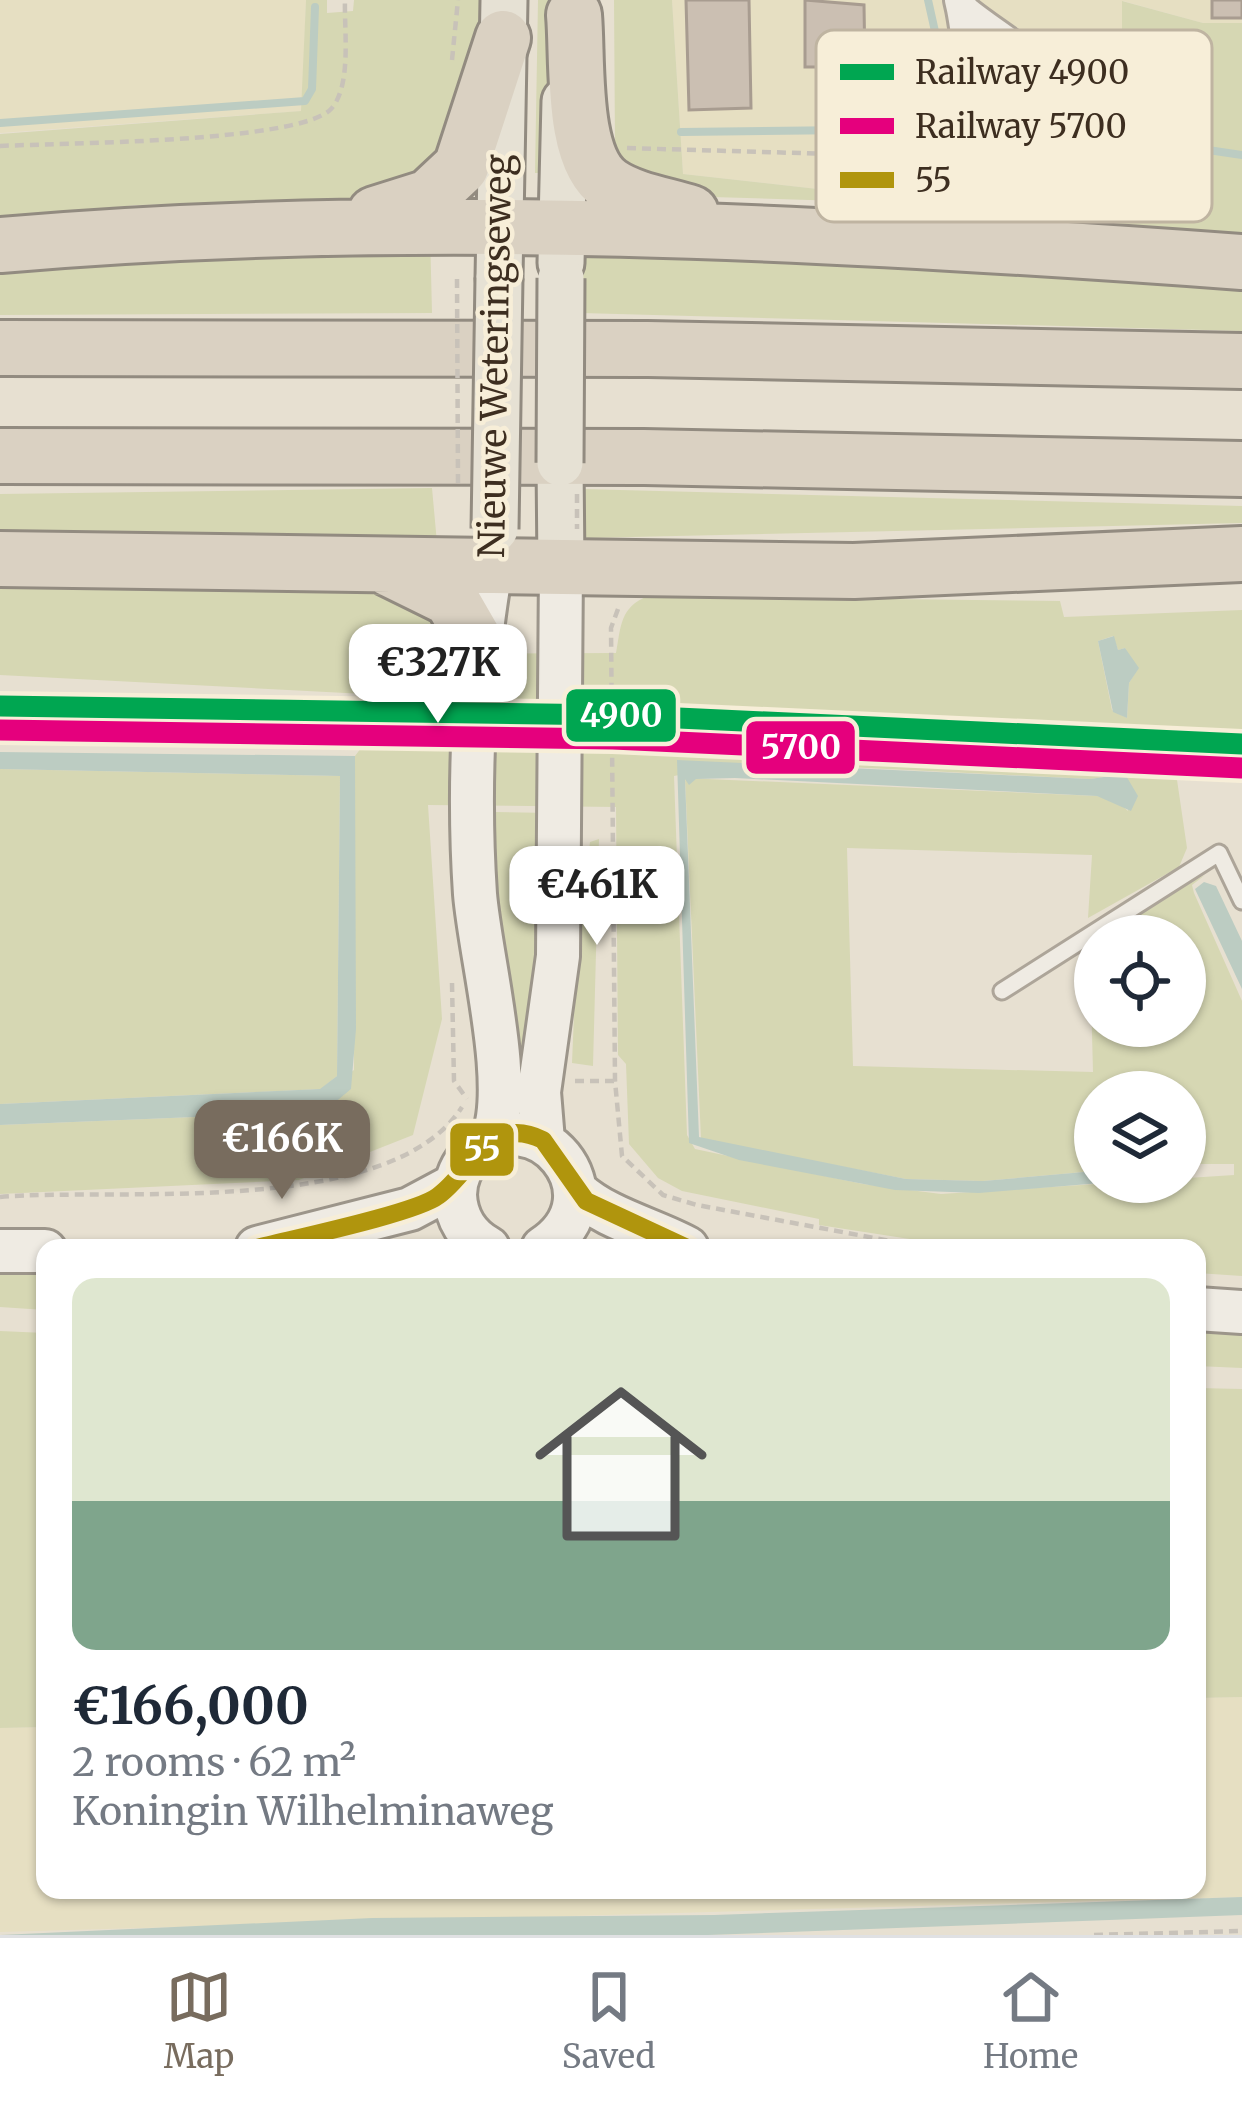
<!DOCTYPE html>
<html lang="en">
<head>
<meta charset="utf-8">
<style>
	:root { --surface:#fff; --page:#f6f6f7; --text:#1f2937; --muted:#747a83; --line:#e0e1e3; --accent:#786c5e }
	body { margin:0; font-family:Merriweather,serif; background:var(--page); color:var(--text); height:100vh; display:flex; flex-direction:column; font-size:45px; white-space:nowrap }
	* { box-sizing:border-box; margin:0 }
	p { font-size:39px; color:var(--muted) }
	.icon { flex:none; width:66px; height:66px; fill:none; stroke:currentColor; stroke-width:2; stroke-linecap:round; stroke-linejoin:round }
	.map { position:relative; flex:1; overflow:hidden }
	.drawer { position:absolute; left:36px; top:1239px; width:1170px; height:660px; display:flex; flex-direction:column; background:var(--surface); border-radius:24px; box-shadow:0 3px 9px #0004 }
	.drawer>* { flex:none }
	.tools { position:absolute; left:1074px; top:915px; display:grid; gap:24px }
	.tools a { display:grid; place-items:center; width:132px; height:132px; border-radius:50%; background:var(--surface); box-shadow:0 3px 9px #0004; font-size:60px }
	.price { position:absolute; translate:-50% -102px; padding:0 27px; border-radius:24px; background:#fff; color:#222; font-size:39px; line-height:78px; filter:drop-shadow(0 3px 6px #0008) }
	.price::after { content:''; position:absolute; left:50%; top:72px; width:36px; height:27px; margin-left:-18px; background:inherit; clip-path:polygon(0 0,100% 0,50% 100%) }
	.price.active { background:var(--accent); color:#fff }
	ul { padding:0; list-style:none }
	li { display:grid; align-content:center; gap:24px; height:636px; padding:0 36px }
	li+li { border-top:3px solid var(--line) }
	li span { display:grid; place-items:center; height:372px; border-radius:24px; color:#555 }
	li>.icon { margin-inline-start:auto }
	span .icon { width:216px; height:216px; fill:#fffc; stroke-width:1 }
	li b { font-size:51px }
	.menu { display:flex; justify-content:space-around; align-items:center; height:168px; border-top:3px solid var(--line); background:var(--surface); font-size:33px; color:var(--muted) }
	.menu a { display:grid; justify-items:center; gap:6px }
	.menu .active { color:var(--accent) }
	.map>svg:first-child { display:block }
	.farmland { fill:#e6dfc2 }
	.green { fill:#d6d7b3; fill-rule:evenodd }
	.water { fill:#bcccc2 }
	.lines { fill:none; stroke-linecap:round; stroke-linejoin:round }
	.stream { stroke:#bcccc2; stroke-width:8 }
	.building { fill:#cbbfb2; stroke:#a89c90; stroke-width:3 }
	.service-casing { stroke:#ada599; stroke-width:21 }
	.minor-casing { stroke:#ada599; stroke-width:36 }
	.secondary-casing { stroke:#9c958a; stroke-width:48 }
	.primary-casing { stroke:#928b80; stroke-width:51 }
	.motorway-casing { stroke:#928b80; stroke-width:60 }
	.path { stroke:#c8c2b9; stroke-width:4.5; stroke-dasharray:9 6; stroke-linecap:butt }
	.service { stroke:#efebe3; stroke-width:15 }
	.minor { stroke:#efebe3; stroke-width:30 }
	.secondary { stroke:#efebe3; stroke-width:42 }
	.primary { stroke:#e6e1d4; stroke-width:45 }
	.motorway { stroke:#dad1c2; stroke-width:54 }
	.primary-bridge-casing { stroke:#928b80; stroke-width:51; stroke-linecap:butt }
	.path-bridge { stroke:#c8c2b9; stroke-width:4.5; stroke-dasharray:9 6; stroke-linecap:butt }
	.primary-bridge { stroke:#e6e1d4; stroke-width:45 }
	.bus-1-casing { stroke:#f7eed8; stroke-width:27 }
	.bus-1 { stroke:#b0950d; stroke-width:18 }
	.rail-1-casing { stroke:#f7eed8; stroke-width:30 }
	.rail-2-casing { stroke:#f7eed8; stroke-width:30 }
	.rail-1 { stroke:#00a651; stroke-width:21 }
	.rail-2 { stroke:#e5007d; stroke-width:21 }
	.labels { text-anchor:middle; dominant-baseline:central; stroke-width:9; stroke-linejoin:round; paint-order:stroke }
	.street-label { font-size:36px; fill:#3d2e20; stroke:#f7eed8 }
	.key { fill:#f7eed8; stroke:#bfb4a1; stroke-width:3 }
	.key-label { font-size:33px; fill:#3d2e20 }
	.line-badge { stroke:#f7eed8; stroke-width:4.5 }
	.badge-label { font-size:33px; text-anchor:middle; font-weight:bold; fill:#fff }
</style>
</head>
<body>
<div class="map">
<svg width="1242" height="1935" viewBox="0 0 1242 1935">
	<rect width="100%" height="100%" fill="#e7e0d1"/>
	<path class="farmland" d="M0,0h306l-4,111 -302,22z
		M672,0h570v23h-39l-80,-22 -1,143 -39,11 -25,16 -34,1 -100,29 -241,-27z
		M1242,1697v200l-1242,35v-204l45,-1v163h1152v-192z"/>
	<path class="green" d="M306,0h21v13l26,-2 1,-11h129l-25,136 -75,65 -247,4 -136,15v-86l301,-23z
		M538,0h19l-2,173h-20z
		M614,0h58l11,174 241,27 100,-29 34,-1 25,-16 39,-11v-143l81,22h39v212l-369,-33 -161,-5 -44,-9 -48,-26 -5,-16z
		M430,232l2,81 -432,2v-64z
		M581,248l661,31v52l-661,-18z
		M432,488l6,66 -438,-9v-51z
		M582,489l660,17v17l-654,15 -7,-4z
		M0,579l403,15 34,17 -1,28 -9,3 1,12 188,-1c5,-27 4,-46 32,-57l412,5 4,16 178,-7v128l-476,-30 -149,-1 -617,-32zM1113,636l5,14 7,-2 10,25 -6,10 -2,35 -15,-8 -14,-69z
		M364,744l812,29 11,75 -8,19 -91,51 4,-63 -245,-7 6,218 240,6 -3,-116 5,-5v75h90v-90h-71l50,-40 41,-21 -13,10 2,8 48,108v275l-45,-3v-25h-229l-149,-23v-6l-137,-28 -24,-13 -29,-34 -3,-80 -8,-9 -2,-248 -188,-2 14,214 -29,116 -114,45 -299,14v-69l295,-12 59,-43 1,-314zM746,762l344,17 35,-5 3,37 -12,-11 -19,-4 -412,-18 16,361 205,40 77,2 112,-10v-79h90v72h49v11l-293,19 -78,-10 -168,-35 -8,-14 -13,-359z
		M0,769l340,7 -3,300 -16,13 -321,15z
		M495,812l55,1 -16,254h-27l-15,-140z
		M599,839l-6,227 -21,-3 5,-119 13,-102z
		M45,1269v41l-45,-3v-37z
		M1197,1329l45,3v36l-45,-2z
		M0,1331l45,2v394l-45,1z
		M1197,1388l45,1v308l-45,1z"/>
	<path class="water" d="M1114,636l4,14 7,-2 14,20 -10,15 -2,35 -14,-6 -15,-71z
		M0,752l355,4 1,273 -5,60 -18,15 -38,9 -295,12v-21l320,-15 17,-13 3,-300 -340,-7z
		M677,760l413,19 35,-5 13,22 -7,15 -34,-15 -362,-18 -39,1 -7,6 -4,-6 14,358 207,42 77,2 112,-10v11h18l-134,11 -84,-3 -156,-30 -50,-17z
		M1204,882l12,4 26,55v48l-47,-100z
		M1242,1897v18l-534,20h-708l372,-17 342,-3z"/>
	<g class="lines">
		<path class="stream" d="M928,0l37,166
			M0,123l305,-22 7,-12 3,-82
			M681,132l259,-3 17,12
			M1141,140l101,15"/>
	</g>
	<path class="building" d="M686,0h63l2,108 -62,2z
		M805,0l59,5 1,62h-60z
		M1212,0h30v18h-30z"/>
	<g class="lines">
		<g class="service-casing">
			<path id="service" d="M1002,991l217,-138 23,48"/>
		</g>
		<g class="minor-casing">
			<path id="minor" d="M960,0l2,9c10,50 11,153 81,148 18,-1 28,-11 35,-26 4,-49 -82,-92 -116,-122"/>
		</g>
		<g class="secondary-casing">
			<path id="secondary" d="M492,564c-19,102 -24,226 -17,330 5,62 40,193 17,245
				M543,1141l-4,-49 19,-136 3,-390
				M577,1192c30,27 75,37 110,56
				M257,1248l153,-39 45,-24
				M488,1248c-20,-11 -32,-30 -33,-53 0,-16 7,-31 18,-42 60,-61 151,42 70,95
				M0,1251h45
				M1197,1309l45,3"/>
		</g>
		<g class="primary-casing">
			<path id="primary" d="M561,263l4,-162
				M499,278l5,-278
				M560,463l1,103"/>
		</g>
		<g class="motorway-casing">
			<path id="motorway" d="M574,15c4,46 -4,143 36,170 22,15 56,20 81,28
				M375,214l54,-17 32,-30 42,-129
				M0,245c414,-36 828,-13 1242,17
				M0,348l648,1 594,12
				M0,456l644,1 598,12
				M0,559l854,12 388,-17
				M388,568l63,31 26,45"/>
		</g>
		<path class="path" d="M452,60l6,-60
			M0,146c56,-3 299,-3 331,-37 21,-23 13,-79 14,-109
			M627,148l240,7 80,13 33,-5
			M618,609l-7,19 4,453 7,75 41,39 34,10 231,43
			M452,983l2,98 13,18
			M575,1081h40
			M0,1197c120,-10 390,22 462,-90
			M1094,1935l148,-4"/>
		<use href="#service" class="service"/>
		<use href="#minor" class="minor"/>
		<use href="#secondary" class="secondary"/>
		<use href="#primary" class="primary"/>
		<use href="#motorway" class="motorway"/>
		<g class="primary-bridge-casing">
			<path id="primary-bridge" d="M560,463l1,-185
				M495,529l4,-251"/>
		</g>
		<path class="path-bridge" d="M457,279l1,204
			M577,494v35"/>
		<use href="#primary-bridge" class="primary-bridge"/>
		<g class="bus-1-casing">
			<path id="bus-1" d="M257,1248c35,-9 159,-35 181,-52 35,-25 50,-83 105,-56l43,61 101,47"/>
		</g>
		<use href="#bus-1" class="bus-1"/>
		<g class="rail-1-casing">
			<path id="rail-1" d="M0,706l614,9 628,29"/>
		</g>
		<g class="rail-2-casing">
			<path id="rail-2" d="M0,730l613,9 628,29"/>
		</g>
		<use href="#rail-1" class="rail-1"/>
		<use href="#rail-2" class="rail-2"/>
	</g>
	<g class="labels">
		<g class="street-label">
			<text transform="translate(495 356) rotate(-89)">Nieuwe Weteringseweg</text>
		</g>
	</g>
	<rect x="816" y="30" width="396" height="192" rx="18" class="key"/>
	<rect x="840" y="64" width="54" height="16" fill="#00a651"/>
	<rect x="840" y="118" width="54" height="16" fill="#e5007d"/>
	<rect x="840" y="172" width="54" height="16" fill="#b0950d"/>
	<g class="key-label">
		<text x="915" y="84">Railway 4900</text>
		<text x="915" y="138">Railway 5700</text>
		<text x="915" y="192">55</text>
	</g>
	<g class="line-badge">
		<rect x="564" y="687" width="114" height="57" rx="12" fill="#00a651"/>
		<rect x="744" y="719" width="113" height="57" rx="12" fill="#e5007d"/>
		<rect x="448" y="1121" width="68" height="57" rx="12" fill="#b0950d"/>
	</g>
	<g class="badge-label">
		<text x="621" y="727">4900</text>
		<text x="801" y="759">5700</text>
		<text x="482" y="1161">55</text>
	</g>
</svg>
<div class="tools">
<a><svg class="icon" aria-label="locate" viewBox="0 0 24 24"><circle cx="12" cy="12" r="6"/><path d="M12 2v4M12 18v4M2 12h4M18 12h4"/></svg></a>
<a><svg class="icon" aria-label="layers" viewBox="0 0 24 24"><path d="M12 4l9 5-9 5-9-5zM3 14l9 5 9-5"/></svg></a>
</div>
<b class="price" style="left:438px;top:726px">€327K</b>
<b class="price" style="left:597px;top:948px">€461K</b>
<b class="price active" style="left:282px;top:1202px">€166K</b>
<section class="drawer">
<ul>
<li><span style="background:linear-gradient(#dfe7d0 60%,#7fa58c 0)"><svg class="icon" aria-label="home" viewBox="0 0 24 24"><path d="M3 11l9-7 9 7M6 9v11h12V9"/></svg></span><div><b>€166,000</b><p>2 rooms · 62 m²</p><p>Koningin Wilhelminaweg</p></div></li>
</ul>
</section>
</div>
<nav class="menu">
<a class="active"><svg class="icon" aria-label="map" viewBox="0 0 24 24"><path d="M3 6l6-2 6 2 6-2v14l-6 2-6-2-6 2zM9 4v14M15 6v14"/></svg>Map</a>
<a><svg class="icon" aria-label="saved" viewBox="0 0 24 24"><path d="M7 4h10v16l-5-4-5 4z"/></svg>Saved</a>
<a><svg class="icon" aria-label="home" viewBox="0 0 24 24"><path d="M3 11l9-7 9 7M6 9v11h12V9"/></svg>Home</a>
</nav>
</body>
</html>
